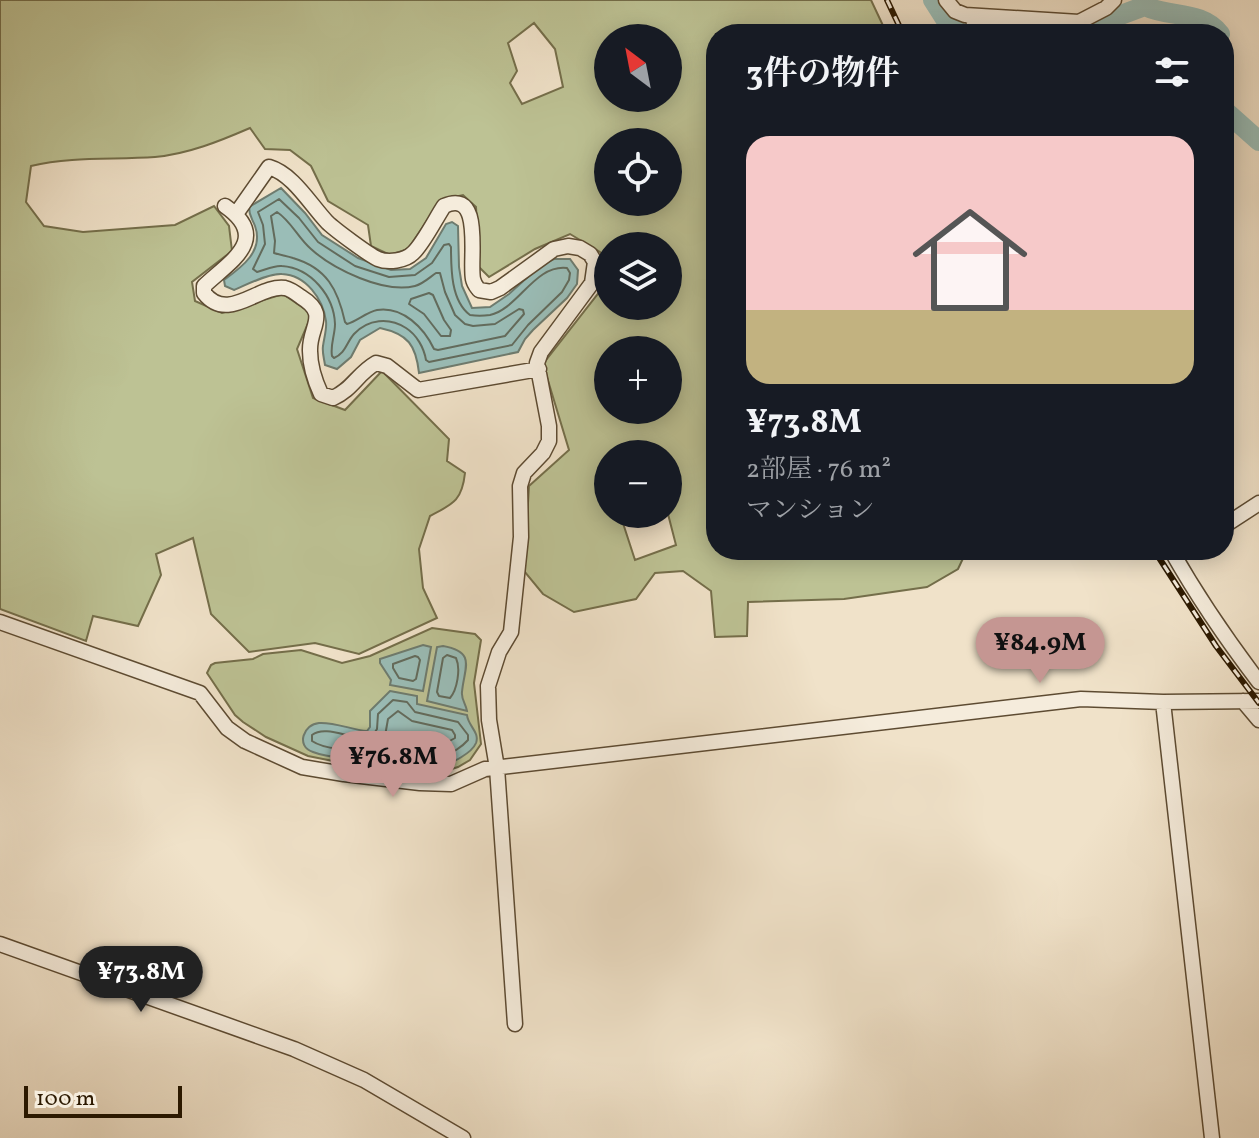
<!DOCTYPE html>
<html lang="ja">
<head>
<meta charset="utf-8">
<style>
	:root { --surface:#171b24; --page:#242831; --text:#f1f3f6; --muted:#9ea1a6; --accent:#c59692 }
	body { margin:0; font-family:Vollkorn,"Noto Serif JP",serif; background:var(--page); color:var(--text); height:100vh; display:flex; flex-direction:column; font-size:30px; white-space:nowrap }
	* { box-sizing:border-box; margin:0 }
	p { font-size:26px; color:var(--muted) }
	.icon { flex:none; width:44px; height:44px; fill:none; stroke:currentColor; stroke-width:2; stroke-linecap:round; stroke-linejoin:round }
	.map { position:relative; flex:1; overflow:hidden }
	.side { position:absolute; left:706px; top:24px; width:528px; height:536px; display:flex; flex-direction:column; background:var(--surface); border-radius:32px; box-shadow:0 4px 20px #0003 }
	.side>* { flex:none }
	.needle { width:52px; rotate:328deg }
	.tools { position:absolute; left:594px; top:24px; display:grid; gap:16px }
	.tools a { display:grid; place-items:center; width:88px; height:88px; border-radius:50%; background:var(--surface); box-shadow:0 4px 20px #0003; font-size:40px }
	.scale { position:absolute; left:24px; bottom:20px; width:158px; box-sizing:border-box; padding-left:8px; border:4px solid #2c1900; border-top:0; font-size:22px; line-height:28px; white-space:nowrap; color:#2c1900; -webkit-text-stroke:6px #f5ecdc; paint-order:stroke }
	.price { position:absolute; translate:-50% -68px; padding:0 18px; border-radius:28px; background:var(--accent); color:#111; font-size:26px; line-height:52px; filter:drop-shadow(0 2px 4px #0008) }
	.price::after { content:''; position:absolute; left:50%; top:48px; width:24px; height:18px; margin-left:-12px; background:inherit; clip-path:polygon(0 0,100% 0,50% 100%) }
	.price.on { background:#222; color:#fff }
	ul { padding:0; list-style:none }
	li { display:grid; align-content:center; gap:16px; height:424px; padding:0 40px }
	li span { display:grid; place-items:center; height:248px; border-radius:24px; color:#555 }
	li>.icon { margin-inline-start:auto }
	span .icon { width:144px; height:144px; fill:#fffc; stroke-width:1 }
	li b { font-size:34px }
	h2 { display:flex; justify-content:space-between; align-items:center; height:96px; padding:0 40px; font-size:34px }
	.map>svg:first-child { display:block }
	.green { fill:#bdc294; stroke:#746e4a; stroke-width:2; fill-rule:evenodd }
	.water { fill:#9abdb7; stroke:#6e7b6e; stroke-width:2 }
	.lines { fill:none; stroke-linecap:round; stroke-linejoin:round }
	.shore { stroke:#636b5c; stroke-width:2 }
	.river { stroke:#9abdb7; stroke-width:20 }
	.minor-casing { stroke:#5d4b32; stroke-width:17 }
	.minor { stroke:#f5ecdc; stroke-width:14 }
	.rail-casing { stroke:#2c1900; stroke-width:6 }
	.rail { stroke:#f5ecdc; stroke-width:3; stroke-dasharray:9; stroke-linecap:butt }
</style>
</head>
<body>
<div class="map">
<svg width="1259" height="1138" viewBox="0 0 1259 1138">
	<rect width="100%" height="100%" fill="#f0e2c9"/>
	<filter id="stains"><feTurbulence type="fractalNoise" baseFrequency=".0025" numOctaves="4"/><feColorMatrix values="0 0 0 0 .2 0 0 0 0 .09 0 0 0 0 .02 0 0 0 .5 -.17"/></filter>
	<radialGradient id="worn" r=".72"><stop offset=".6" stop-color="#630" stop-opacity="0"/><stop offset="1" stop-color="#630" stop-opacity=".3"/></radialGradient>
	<path class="green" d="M0,0h871l16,34h-171v516h251l-9,19 -31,18 -83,12 -96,3 -1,34 -32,1 -4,-46 -28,-20 -28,2 -19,26 -62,13 -31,-18 -19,-23 5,-85 40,-36 -26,-86 65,-83v25h60v-60h-60v16l-8,-10 -30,-18 -35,15 -46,28 -10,-10 -3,-60 -13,-12 -22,5 -33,49 -18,6 -19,-9 -3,-21 -40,-24 -17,-35 -21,-16 -25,-1 -15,-21c-30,13 -62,26 -95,29 -42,3 -83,-1 -124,9l-5,36 18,24 39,6 92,-7 39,-19 15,20 3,25 -40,31 3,19 27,12 61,-19 29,20 -15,35 16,49 32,12 37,-39 67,68 -2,22 18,12c-3,28 -12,31 -35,43l-11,33 4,39 14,30 -78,36 -44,-11 -66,9 -38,-38 -18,-76 -37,16 5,21 -23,51 -45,-10 -7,25 -86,-32zM534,23l21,26 8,38 -41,17 -12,-21 7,-12 -9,-28zM608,38h60v60h-60zM608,142h60v60h-60zM608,350h60v60h-60zM608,454h60v60l8,31 -41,15 -15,-46h-12z
		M432,628l43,6 6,6 -7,43 7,61 -11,16 -12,7 -16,5 -94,-8 -40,-8 -42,-19 -23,-15 -8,-7 -28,-42 4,-8 4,-2 38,-4 10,-5 38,-4 41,13 28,-7z"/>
	<path class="water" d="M281,188l24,25 17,22 36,23 33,12 19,-1 16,-11 20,-34 6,-2 6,4 1,41 3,19 10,22 18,-1 19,-13 32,-29 13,-6h16l8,11 -1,14 -10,14 -34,32 -8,9 -7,13 -99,21c-3,-28 -11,-39 -39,-45l-20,12 -9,17 -14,12 -12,-4c-1,-7 -3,-13 -2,-19 1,-8 4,-17 3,-25 -3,-22 -20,-46 -44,-47 -13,-1 -36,11 -48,16l-9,-4 -1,-6c18,-13 40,-29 31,-54 -3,-8 -6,-10 -6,-19z
		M423,645l8,2 -8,44 -33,-6 1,-5 -11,-17v-4z
		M443,646c34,6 21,22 19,46 -1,7 4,12 5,19l-40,-10 10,-54z
		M390,691l27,5v8l50,11c1,11 13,17 9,28 -4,10 -25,21 -35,23 -17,2 -32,-7 -49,-8 -25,-1 -55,3 -79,-6 -18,-6 -9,-28 6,-29 16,-1 33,7 48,8l3,-4v-16z"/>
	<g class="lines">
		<path class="shore" d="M279,199l20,19 19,24 37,24 34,11 26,-2 17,-12 12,-18 5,-1 2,3c0,22 0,54 19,68 6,1 13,1 20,0 28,-6 45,-51 77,-47l3,5 -1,7 -7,12 -34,33 -16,20 -83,17 -3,-2c-2,-12 -9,-25 -20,-32 -17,-11 -38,-9 -52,6 -8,9 -8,19 -20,24l-2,-2c-2,-11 3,-21 3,-32 -1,-28 -24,-56 -53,-58 -8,-1 -17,4 -25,6l-4,-3 12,-25 -2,-19 -5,-13z
			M277,212c14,9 21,26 34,37 22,20 73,45 104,37 8,-2 15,-9 21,-13h4l5,19 10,23 10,9 8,2 22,-2 24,-15 4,1 1,4 -19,22 -67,14 -4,-1c-10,-21 -31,-43 -57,-39 -10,2 -20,11 -30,14l-2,-2c-7,-32 -18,-54 -52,-64 -6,-2 -13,-3 -19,-5l1,-12 -4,-25z
			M429,293l4,2 11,25 7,10 -1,6h-9l-17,-22 -15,-10 2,-5z
			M447,655l9,3c5,11 1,32 -6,40l-11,-2 -2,-4 6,-34z
			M415,656l3,1 2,3 -4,19 -3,2 -14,-3 -6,-10v-4z
			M393,700l14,2 8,10 43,10 10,13v5c-6,7 -17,14 -26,17 -14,4 -30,-4 -43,-6 -24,-3 -68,3 -87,-10v-6c14,-11 41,6 59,3l6,-9 1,-15z
			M398,711l14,10 40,9 3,5v3l-18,10 -49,-8 -3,-4 3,-17z"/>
		<path class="river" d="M933,0l14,22 4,5 7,3 22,-6 98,7 67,-25
			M1145,0v6c24,12 57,4 75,28
			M1224,110l35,31"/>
		<g class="minor-casing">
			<path id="minor" d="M946,0l9,11 10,4 114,7 27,-14 8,-8
				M972,16l4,14 3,4
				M225,206c47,33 4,56 -21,80v7c24,31 55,-9 81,-5 5,1 12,6 16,9 29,18 8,29 9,54 0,15 5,30 11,43l12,4c20,-9 24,-24 43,-35l11,3 31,24 121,-21
				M236,214l33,-47c24,7 41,37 58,55 7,7 42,33 51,37 10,4 27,2 35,-6 10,-9 23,-35 31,-47 40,-18 25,54 29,73 1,5 3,7 6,11l12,2 9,-4 54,-39 14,-3 12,2 10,6 5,8 -3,21 -51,69 -4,11 12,63v15l-6,12 -19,20 -4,13 1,51 -10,95 -12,20 -11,34 1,34 8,48 18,256
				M1224,526l35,-23
				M1171,550c26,46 56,90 88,132
				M0,622l200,71 27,35 18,13 57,26 42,7 76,9 31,1 34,-15 596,-70 82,3 96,-1
				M1243,701l16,19
				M1163,702l49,436
				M0,944l294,105 70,31 99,58"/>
		</g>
		<use href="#minor" class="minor"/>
		<g class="rail-casing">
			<path id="rail" d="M887,0l16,34
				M1154,550l62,96 43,57"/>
		</g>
		<use href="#rail" class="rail"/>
	</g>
	<rect width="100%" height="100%" filter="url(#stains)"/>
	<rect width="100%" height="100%" fill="url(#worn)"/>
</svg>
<div class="tools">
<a><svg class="needle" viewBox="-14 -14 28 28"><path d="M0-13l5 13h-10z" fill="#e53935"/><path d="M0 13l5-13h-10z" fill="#9ea1a6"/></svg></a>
<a><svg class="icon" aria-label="locate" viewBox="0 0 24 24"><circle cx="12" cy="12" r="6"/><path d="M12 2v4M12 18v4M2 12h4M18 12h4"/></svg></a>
<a><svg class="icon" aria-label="layers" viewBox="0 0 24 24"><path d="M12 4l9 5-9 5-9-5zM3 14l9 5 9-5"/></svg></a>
<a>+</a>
<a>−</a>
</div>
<div class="scale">100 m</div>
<b class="price" style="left:1040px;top:685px">¥84.9M</b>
<b class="price" style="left:393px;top:799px">¥76.8M</b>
<b class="price on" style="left:141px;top:1014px">¥73.8M</b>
<section class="side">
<h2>3件の物件<svg class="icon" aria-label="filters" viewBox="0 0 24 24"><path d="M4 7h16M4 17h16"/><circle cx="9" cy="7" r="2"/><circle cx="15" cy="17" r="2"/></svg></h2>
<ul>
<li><span style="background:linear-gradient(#f6c9c9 70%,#c2b280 0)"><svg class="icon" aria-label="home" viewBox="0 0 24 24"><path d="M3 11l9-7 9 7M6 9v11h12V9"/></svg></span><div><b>¥73.8M</b><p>2部屋 · 76 m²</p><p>マンション</p></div></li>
</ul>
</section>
</div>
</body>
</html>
